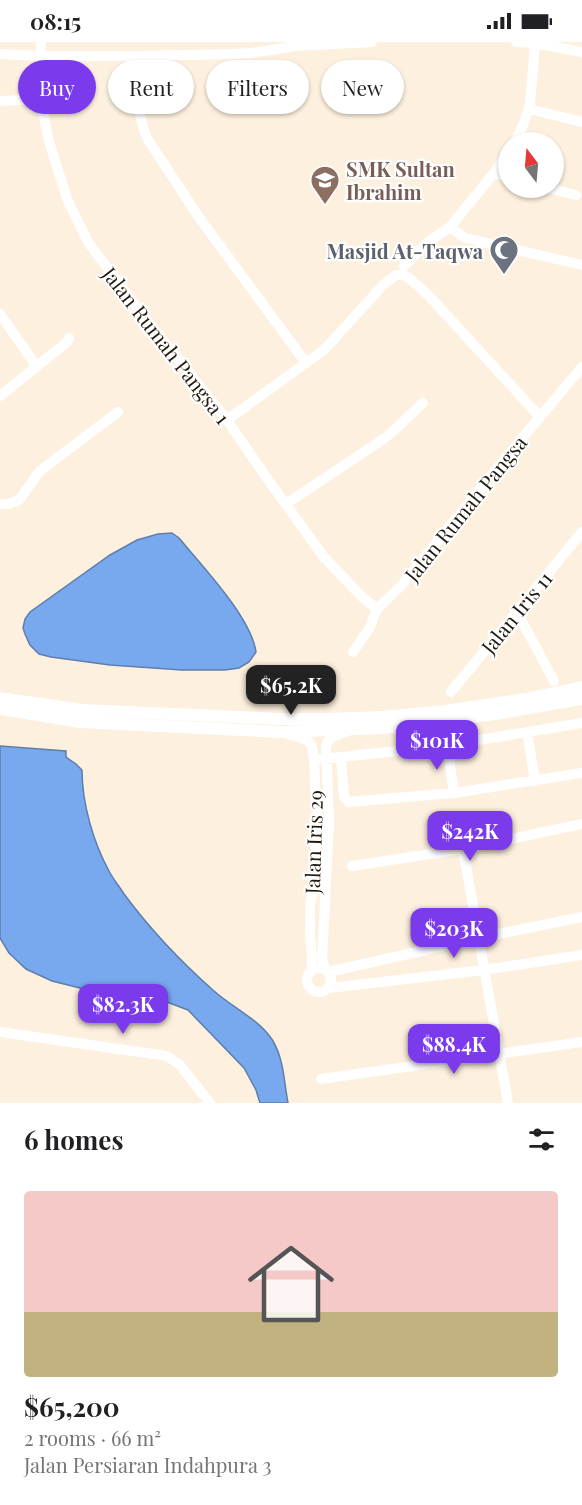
<!DOCTYPE html>
<html lang="en">
<head>
<meta charset="utf-8">
<style>
	:root { --surface:#fff; --page:#f6f6f6; --text:#202124; --muted:#757577; --line:#e0e0e0; --accent:#7c3aed }
	body { margin:0; font-family:"Playfair Display",serif; background:var(--page); color:var(--text); height:100vh; display:flex; flex-direction:column; font-size:22px; white-space:nowrap }
	* { box-sizing:border-box; margin:0 }
	p { font-size:20px; color:var(--muted) }
	.icon { flex:none; width:33px; height:33px; fill:none; stroke:currentColor; stroke-width:2; stroke-linecap:round; stroke-linejoin:round }
	.map { position:relative; height:1061px; overflow:hidden }
	.drawer { display:flex; flex-direction:column; background:var(--surface); flex:1 }
	.drawer>* { flex:none }
	.banner { position:absolute; left:18px; top:18px; width:546px; height:54px; display:flex; gap:12px }
	.needle { width:39px; rotate:344deg }
	.buttons { position:absolute; left:498px; top:90px; display:grid; gap:12px }
	.buttons a { display:grid; place-items:center; width:66px; height:66px; border-radius:50%; background:var(--surface); box-shadow:0 2px 4px #0004; font-size:30px }
	.price { position:absolute; translate:-50% -51px; padding:0 14px; border-radius:12px; background:var(--accent); color:#fff; font-size:20px; line-height:39px; filter:drop-shadow(0 2px 3px #0008) }
	.price::after { content:''; position:absolute; left:50%; top:36px; width:18px; height:14px; margin-left:-9px; background:inherit; clip-path:polygon(0 0,100% 0,50% 100%) }
	.price.current { background:#222; color:#fff }
	ul { padding:0; list-style:none }
	li { display:grid; align-content:center; gap:12px; height:318px; padding:0 24px }
	li+li { border-top:2px solid var(--line) }
	li span { display:grid; place-items:center; height:186px; border-radius:6px; color:#555 }
	li>.icon { margin-inline-start:auto }
	span .icon { width:108px; height:108px; fill:#fffc; stroke-width:1 }
	li b { font-size:26px }
	h2 { display:flex; justify-content:space-between; align-items:center; height:72px; padding:0 24px; font-size:26px }
	.tag { padding:0 21px; border-radius:27px; background:var(--surface); box-shadow:0 2px 4px #0004; font-size:21px; line-height:54px }
	.tag.current { background:var(--accent); color:#fff }
	.status { display:flex; justify-content:space-between; align-items:center; height:42px; padding:0 30px; background:var(--surface); direction:ltr }
	.status svg { height:16px; fill:currentColor }
	.map>svg:first-child { display:block }
	.water { fill:#78a9ef; stroke:#5e7eac; stroke-width:1.5 }
	.lines { fill:none; stroke-linecap:round; stroke-linejoin:round }
	.minor { stroke:#fff; stroke-width:10 }
	.major { stroke:#fff; stroke-width:12 }
	.labels { text-anchor:middle; dominant-baseline:central; stroke-width:4.5; stroke-linejoin:round; paint-order:stroke }
	.education-label { font-size:20px; font-weight:bold; fill:#785e54; stroke:#fff; text-anchor:start }
	.worship-label { font-size:20px; font-weight:bold; fill:#5b616d; stroke:#fff; text-anchor:end }
	.street-label { font-size:20px; fill:#231b10; stroke:#fff }
</style>
</head>
<body>
<div class="status"><b>08:15</b><svg viewBox="0 0 49 12"><path d="M0 12V9h3v3zM5 12V6h3v6zM10 12V3h3v9zM15 12V0h3v12zM26 1h20v11H26zM47 4h2v5h-2z"/></svg></div>
<div class="map">
<svg width="582" height="1061" viewBox="0 0 582 1061">
	<rect width="100%" height="100%" fill="#fdf0de"/>
	<path class="water" d="M172,491l7,5c23,28 72,79 77,114l-7,10 -10,6 -14,2h-43l-72,-5 -59,-8 -12,-3 -9,-9 -5,-11 -2,-6 2,-9 5,-7 80,-57 27,-15 21,-6z
		M0,704l66,5v6l10,7 6,6c0,33 11,72 27,101 4,8 10,15 15,23 26,35 57,68 90,97 19,17 45,28 59,50 11,19 11,41 15,62h-28l-4,-13 -12,-22 -56,-58 -29,-11 -63,-7 -44,-11 -26,-12 -17,-16 -9,-15z"/>
	<g class="lines">
		<path class="minor" d="M41,0l-1,38 3,32 5,26 19,61 21,43 50,67 89,111 37,54 59,82 38,40 16,13
			M516,0l19,1
			M0,12l41,2h95l97,-2 18,-1 45,-7 76,-4
			M136,14c1,27 0,57 11,82l51,78 108,147 -79,57
			M0,59l42,-2
			M529,67l53,13
			M515,100l9,-19 6,-19 5,-61 47,9
			M508,110l-14,21 -44,54 15,11 117,27
			M494,131l14,4
			M547,146l29,7
			M404,224l24,-24 22,-15
			M0,272l37,53
			M306,321l19,-14 59,-65 12,-9h7l5,2 21,19 111,121
			M0,354l67,-54 2,-4
			M0,462h8l11,-4 21,-29 78,-59
			M286,462l93,-62 12,-9 32,-30
			M517,570l37,69
			M353,610l16,-23 8,-20 25,-24 91,-112 89,-106
			M451,650l131,-160
			M527,690l8,49
			M288,692l19,6 5,6 2,14 3,61 -3,66 -4,17v29l2,25 -1,14
			M447,703l7,48
			M341,716l3,39 4,5 106,-9 128,-20
			M314,718l129,-14 139,-23
			M463,807l45,254
			M352,824l111,-17 119,-25
			M307 938a12 12 0 1 1 24 0a12 12 0 1 1-24 0Z
			M325,927l-3,-10 7,-138 -3,-74c1,-11 13,-12 22,-16
			M328,930l151,-34 103,-21
			M329,946l155,-18 98,-15
			M0,990l167,24 13,9 30,38
			M321,1037l261,-37"/>
		<path class="major" d="M0,656l82,12 199,9h44l57,-2 63,-6 81,-12 56,-12
			M0,667l80,13 202,10 101,-4 112,-14 87,-15"/>
	</g>
	<defs>
		<g id="school-pin" transform="scale(1.5)"><path d="M0 17L-7.5 6A9.5 9.5 0 1 1 7.5 6Z" fill="#8d6e63" stroke="#fff"/><path d="M0-5L7-2L0 1L-7-2ZM-4 1L0 2.5L4 1V4Q0 6-4 4Z" fill="#fff"/></g>
		<g id="mosque-pin" transform="scale(1.5)"><path d="M0 17L-7.5 6A9.5 9.5 0 1 1 7.5 6Z" fill="#6b7280" stroke="#fff"/><path d="M3.5-4.9A6 6 0 1 0 3.5 4.9A5 5 0 1 1 3.5-4.9Z" fill="#fff"/></g>
	</defs>
	<g fill-rule="evenodd">
		<use href="#school-pin" x="325" y="138"/>
		<use href="#mosque-pin" x="504" y="208"/>
	</g>
	<g class="labels">
		<g class="education-label">
			<text x="346" y="126">SMK Sultan<tspan x="346" dy="23">Ibrahim</tspan></text>
		</g>
		<g class="worship-label">
			<text x="483" y="208">Masjid At-Taqwa</text>
		</g>
		<g class="street-label">
			<text transform="translate(167 303) rotate(52)">Jalan Rumah Pangsa 1</text>
			<text transform="translate(465 466) rotate(-51)">Jalan Rumah Pangsa</text>
			<text transform="translate(516 570) rotate(-51)">Jalan Iris 11</text>
			<text transform="translate(313 800) rotate(-88)">Jalan Iris 29</text>
		</g>
	</g>
</svg>
<div class="buttons">
<a><svg class="needle" viewBox="-14 -14 28 28"><path d="M0-13l5 13h-10z" fill="#e53935"/><path d="M0 13l5-13h-10z" fill="#757577"/></svg></a>
</div>
<b class="price current" style="left:291px;top:674px">$65.2K</b>
<b class="price" style="left:437px;top:729px">$101K</b>
<b class="price" style="left:470px;top:820px">$242K</b>
<b class="price" style="left:454px;top:917px">$203K</b>
<b class="price" style="left:123px;top:993px">$82.3K</b>
<b class="price" style="left:454px;top:1033px">$88.4K</b>
<div class="banner">
<a class="tag current">Buy</a>
<a class="tag">Rent</a>
<a class="tag">Filters</a>
<a class="tag">New</a>
</div>
</div>
<section class="drawer">
<h2>6 homes<svg class="icon" aria-label="filters" viewBox="0 0 24 24"><path d="M4 7h16M4 17h16"/><circle cx="9" cy="7" r="2"/><circle cx="15" cy="17" r="2"/></svg></h2>
<ul>
<li><span style="background:linear-gradient(#f6c9c9 65%,#c2b280 0)"><svg class="icon" aria-label="home" viewBox="0 0 24 24"><path d="M3 11l9-7 9 7M6 9v11h12V9"/></svg></span><div><b>$65,200</b><p>2 rooms · 66 m²</p><p>Jalan Persiaran Indahpura 3</p></div></li>
</ul>
</section>
</body>
</html>
